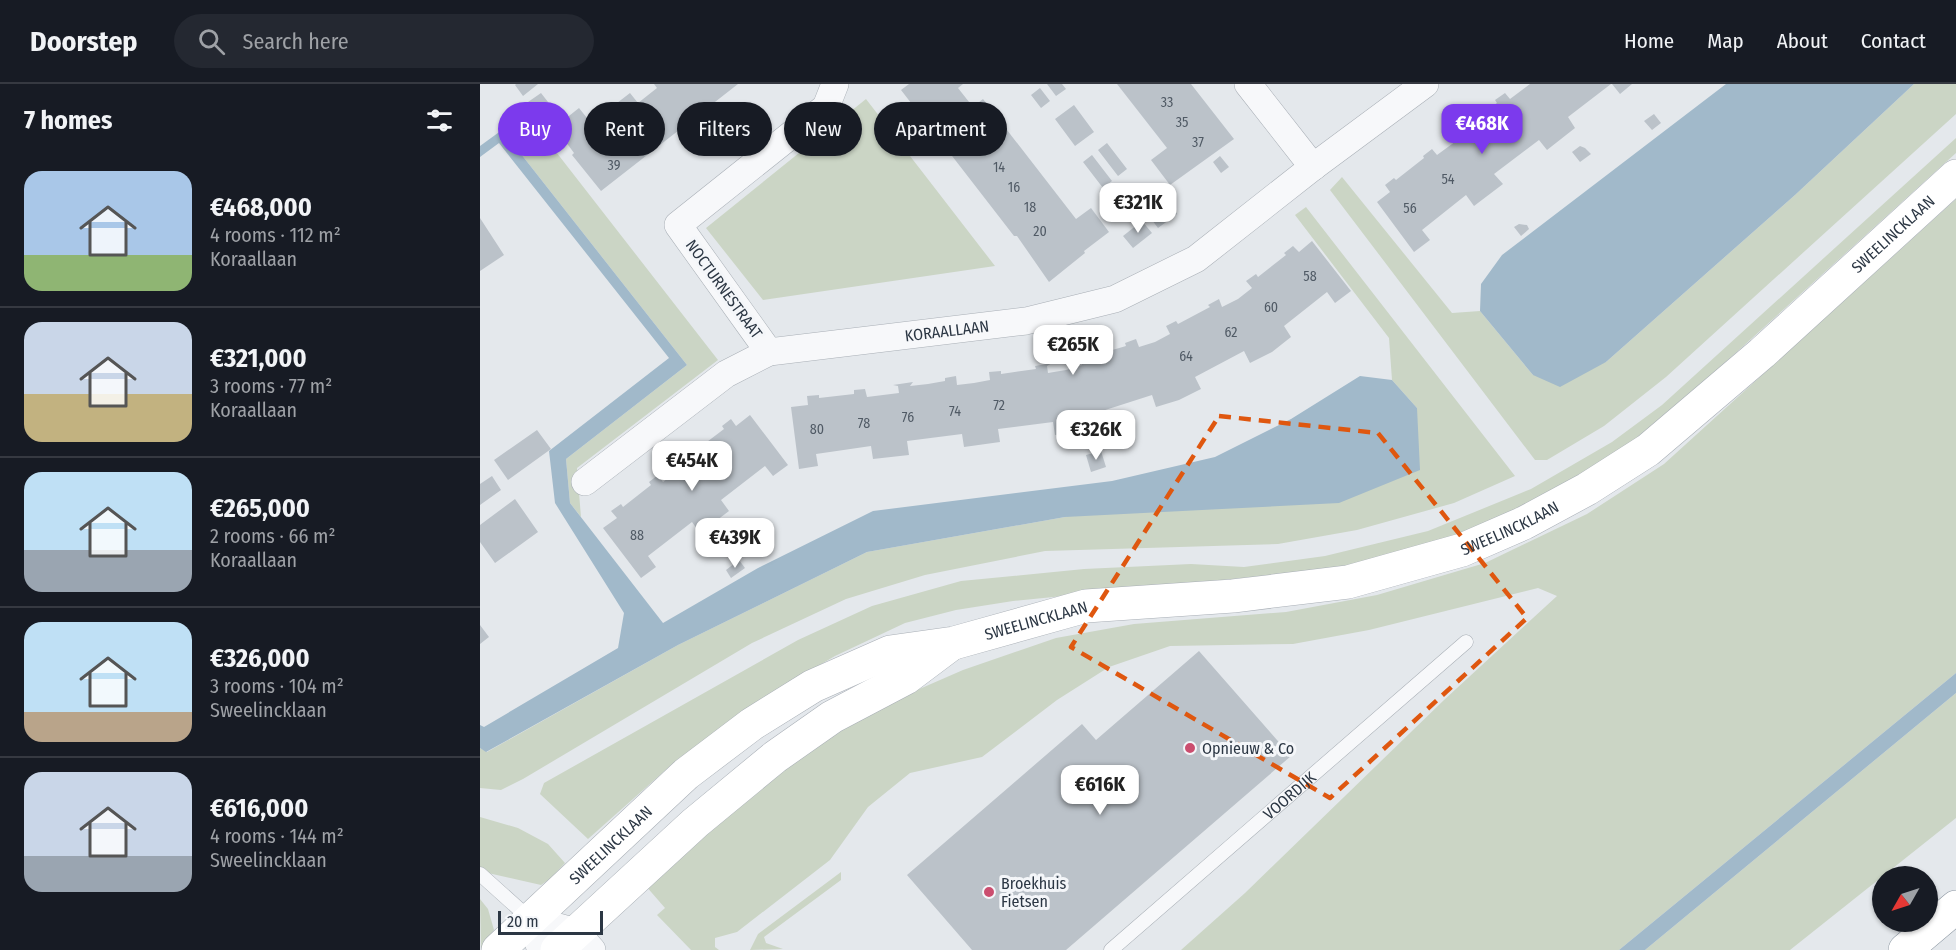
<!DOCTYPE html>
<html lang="en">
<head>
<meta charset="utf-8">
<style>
	:root { --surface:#171b24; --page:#242831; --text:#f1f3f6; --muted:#9ea1a6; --line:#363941; --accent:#7c3aed }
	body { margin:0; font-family:"Fira Sans Condensed",sans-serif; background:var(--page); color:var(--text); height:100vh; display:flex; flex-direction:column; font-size:22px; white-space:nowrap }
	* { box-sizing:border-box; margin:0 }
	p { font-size:20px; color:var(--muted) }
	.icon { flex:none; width:33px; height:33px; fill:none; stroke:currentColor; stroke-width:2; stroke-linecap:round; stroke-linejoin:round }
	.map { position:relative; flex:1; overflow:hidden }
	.panel { display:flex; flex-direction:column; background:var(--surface); width:480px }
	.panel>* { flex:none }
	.hud { position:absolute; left:18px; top:18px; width:570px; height:54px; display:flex; gap:12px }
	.needle { width:39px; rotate:231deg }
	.fabs { position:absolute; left:1392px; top:782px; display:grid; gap:12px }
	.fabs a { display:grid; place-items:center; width:66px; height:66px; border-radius:50%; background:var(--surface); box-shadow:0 2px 4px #0004; font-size:30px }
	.scale { position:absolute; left:18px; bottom:15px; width:105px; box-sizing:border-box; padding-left:6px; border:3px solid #2c3744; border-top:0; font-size:16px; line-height:21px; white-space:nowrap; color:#2c3744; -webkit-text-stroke:4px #f4f6f9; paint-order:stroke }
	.price { position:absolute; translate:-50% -51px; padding:0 14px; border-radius:12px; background:#fff; color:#222; font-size:20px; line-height:39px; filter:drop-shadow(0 2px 3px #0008) }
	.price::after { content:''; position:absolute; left:50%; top:36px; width:18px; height:14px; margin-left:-9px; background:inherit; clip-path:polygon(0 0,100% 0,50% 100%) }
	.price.current { background:var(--accent); color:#fff }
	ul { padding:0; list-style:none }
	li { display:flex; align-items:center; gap:18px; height:150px; padding:0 24px }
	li+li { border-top:2px solid var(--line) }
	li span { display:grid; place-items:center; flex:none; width:168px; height:120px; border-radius:18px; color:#555 }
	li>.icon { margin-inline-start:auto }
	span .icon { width:72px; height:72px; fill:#fffc; stroke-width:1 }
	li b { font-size:26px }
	h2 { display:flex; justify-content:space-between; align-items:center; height:72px; padding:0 24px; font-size:26px }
	.tag { padding:0 21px; border-radius:27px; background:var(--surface); box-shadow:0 2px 4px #0004; font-size:21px; line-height:54px }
	.tag.current { background:var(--accent); color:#fff }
	header { display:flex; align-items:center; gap:36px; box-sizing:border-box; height:84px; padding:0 30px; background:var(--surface); border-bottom:2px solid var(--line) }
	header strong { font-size:28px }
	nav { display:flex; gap:33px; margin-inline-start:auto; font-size:21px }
	.search { width:420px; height:54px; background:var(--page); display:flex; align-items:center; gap:15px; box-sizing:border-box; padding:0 21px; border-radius:33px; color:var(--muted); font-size:22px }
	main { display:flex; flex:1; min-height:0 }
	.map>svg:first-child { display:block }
	.green { fill:#cbd5c5 }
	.water { fill:#a1b9ca }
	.building { fill:#bbc2c9 }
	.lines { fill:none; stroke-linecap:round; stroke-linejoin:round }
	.service-casing { stroke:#a9afb6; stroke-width:15 }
	.minor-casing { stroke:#a9afb6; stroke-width:28 }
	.secondary-casing { stroke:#a9afb6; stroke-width:34 }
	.motorway-casing { stroke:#8c97a2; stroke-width:34 }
	.service { stroke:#f7f8fa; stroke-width:14 }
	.minor { stroke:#f7f8fa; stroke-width:27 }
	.secondary { stroke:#fff; stroke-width:33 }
	.motorway { stroke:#fff; stroke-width:33 }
	.marked { fill:none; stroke:#df570f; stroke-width:4.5; stroke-dasharray:12 8; stroke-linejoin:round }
	.poi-dot { fill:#cb4e6f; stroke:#f4f6f9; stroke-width:2 }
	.labels { text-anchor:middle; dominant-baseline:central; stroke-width:6; stroke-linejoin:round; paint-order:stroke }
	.number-label { font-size:14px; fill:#505a65 }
	.street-label { font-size:16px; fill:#2c3744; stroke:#f4f6f9 }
	.poi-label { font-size:16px; fill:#2c3744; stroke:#f4f6f9; text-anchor:start }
</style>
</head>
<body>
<header>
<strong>Doorstep</strong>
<div class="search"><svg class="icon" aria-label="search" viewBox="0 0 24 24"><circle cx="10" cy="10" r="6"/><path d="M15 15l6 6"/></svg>Search here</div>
<nav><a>Home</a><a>Map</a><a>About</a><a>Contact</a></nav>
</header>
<main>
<section class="panel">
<h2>7 homes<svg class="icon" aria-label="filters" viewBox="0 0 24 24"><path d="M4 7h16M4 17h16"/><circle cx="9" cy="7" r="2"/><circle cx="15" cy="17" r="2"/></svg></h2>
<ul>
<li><span style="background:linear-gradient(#a9c7e8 70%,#8fb573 0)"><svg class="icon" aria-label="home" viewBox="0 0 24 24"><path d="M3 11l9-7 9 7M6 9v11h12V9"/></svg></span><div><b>€468,000</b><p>4 rooms · 112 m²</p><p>Koraallaan</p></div></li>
<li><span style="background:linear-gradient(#c9d6e8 60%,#c2b280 0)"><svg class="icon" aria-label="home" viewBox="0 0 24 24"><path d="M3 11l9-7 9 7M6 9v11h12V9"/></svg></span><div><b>€321,000</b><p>3 rooms · 77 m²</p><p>Koraallaan</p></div></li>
<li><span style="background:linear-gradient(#bfe0f5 65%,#9aa5b1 0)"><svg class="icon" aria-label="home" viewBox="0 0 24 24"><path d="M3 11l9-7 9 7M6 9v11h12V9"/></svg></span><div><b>€265,000</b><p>2 rooms · 66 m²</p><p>Koraallaan</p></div></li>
<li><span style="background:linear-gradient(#bfe0f5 75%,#b9a48a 0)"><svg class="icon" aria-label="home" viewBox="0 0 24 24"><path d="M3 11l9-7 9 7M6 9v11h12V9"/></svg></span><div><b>€326,000</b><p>3 rooms · 104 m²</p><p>Sweelincklaan</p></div></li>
<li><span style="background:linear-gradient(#c9d6e8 70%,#9aa5b1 0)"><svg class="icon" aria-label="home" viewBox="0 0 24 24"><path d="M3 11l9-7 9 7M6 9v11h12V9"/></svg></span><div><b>€616,000</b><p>4 rooms · 144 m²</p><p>Sweelincklaan</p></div></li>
</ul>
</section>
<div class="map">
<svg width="1476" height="866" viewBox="0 0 1476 866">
	<rect width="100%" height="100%" fill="#e4e8ec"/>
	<path class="green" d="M1434,0h42v30l-290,263 -62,49 -57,34h-12l-205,-270 12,-13 110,136 28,-2 53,64 73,-13 189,-167z
		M386,15l129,167 -232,34 -57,-72z
		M45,28l193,248 -141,108 4,49 -11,-14 -4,-44 121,-94 -185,-235z
		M1476,54v15l-304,276 -73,49 -62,34 -80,31 -76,23 -348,35 -57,9 -51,13 -70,33 -51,30 -106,73 -90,80 -48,-45 4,-11 254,-143 74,-34 89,-25 123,-12 107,-5 53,3 81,-11 103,-25 103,-42 81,-47 50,-37z
		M1476,115v474l-337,277h-438l64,-57 199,-193 113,-104 -19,-8 -169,42 -76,14 -123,2 -61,21 -52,33 -75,57 -72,16 -42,34 -38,53 -93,72 -22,6v9l4,3h-28l-34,-35 8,-7 -20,-23 175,-144 65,-37 78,-34 93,-32 78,-14 152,-12 91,-17 108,-32 102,-49 77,-50z
		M826,123l209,269 -61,27 -97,27 -79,14 -233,7 -120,24 -79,24 -94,44 -229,136 -22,11 -21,-2v-40l7,4 191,-107 189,-93 198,-35 352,-109 -25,-28 -3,-42 -94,-123z
		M1476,609v125l-166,132h-145z
		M0,733l38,11 30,16 17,19 -15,16 -9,6 -53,-12 -8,-6z
		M361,788v8l-77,57 2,6 17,6 -33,1 8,-16z
		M0,815l8,10 6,21 -13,20z"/>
	<path class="water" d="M1246,0h188l-119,111 -189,167 -46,25 -27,-12 -53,-64 1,-27 21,-29z
		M22,46l185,235 -121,94 4,44 93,120 95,-55 115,-57 239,-30 103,-24 76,-38 69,-43 32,4 25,28 3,62 -81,33 -274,14 -198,35 -189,93 -192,107 -6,-4v-23l4,2 134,-79 6,-35 -69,-110 -6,-52 120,-93 -170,-215 -19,14v-11z
		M1476,589v20l-311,257h-26z"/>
	<path class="building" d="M36,0h22l-15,12 -8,-11z
		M174,0h84l-137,107 -29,-36 2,-2 -19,-26 24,-19 12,15 39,-30 8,10 19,-15z
		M429,0h54l-5,4 15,19 10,-8 93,120 15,-11 18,24 -25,19 1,2 -36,29 -32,-46h-3l-113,-146z
		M567,0h15l4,5 -10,7z
		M637,0h74l43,55 -64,46 -19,-25 16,-12z
		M1050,0h81l-43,33 7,11 -28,22 -8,-10 -45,34 9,10 -29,22 -8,-11 -44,35 8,10 -16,12 -37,-50 13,-10 -5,-7 9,-7 2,2 28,-22 -1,-2 9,-7 5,6 26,-19 -5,-7 9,-7 2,2 14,-11 14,-10 -2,-3 10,-7 5,6z
		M1132,0h20l-12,10z
		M560,4l10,13 -9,7 -10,-13z
		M61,9l14,18 -12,10 -15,-19z
		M594,21l20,27 -19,14 -20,-27z
		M1174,30l7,9 -9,7 -8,-9z
		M627,59l20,26 -9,7 -20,-26z
		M1100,62l5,2 6,6 -11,8 -8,-10z
		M612,71l20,26 -9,7 -20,-26z
		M740,72l9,11 -8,6 -8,-11z
		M688,117l9,13 -19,14 -9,-12z
		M0,134l24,37 -24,16z
		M662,137l10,12 -19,15 -10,-12z
		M1039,140l8,1 2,4 -8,7 -7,-9z
		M832,157l39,50 -16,12 -8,-11 -43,34 7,11 -19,15 -22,11 -6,-12 -49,26 6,12 -22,11 -23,7 -4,-12 -53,17 4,12 -24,8 -24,3 -2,-13 -55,7 2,13 -36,5 -2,-13 -55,7 2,14 -36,4 -2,-13 -55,8 2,12 -19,3 -8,-62 17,-2 -1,-9 12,-1v3l35,-4v-4l11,-1 2,8 32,-4 -1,-7 -5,-1 20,-3 -3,4 18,-2 17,-3v-3l11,-2 1,9 17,-2 16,-3 -1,-8 12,-1v3l35,-5 -1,-3 17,-3 -5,3 1,7 18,-3 16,-5 -2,-6 -5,-1 16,-4 1,2 34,-10 -1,-3 11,-4 3,8 16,-5 15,-8 -4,-8 10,-5 2,3 32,-17 -2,-2 11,-6 3,8 16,-8 14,-11 -6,-7 10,-7 2,3 28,-22 -2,-2 9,-7 6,6z
		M270,331l38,50 -15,11 -8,-10 -44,34 8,11 -29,22 -8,-11 -44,34 8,11 -15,11 -38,-50 14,-10 -6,-7 10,-7 2,3 28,-22 -2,-3 9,-7 5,7 26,-20 -4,-5h-3l11,-9 2,3 29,-22 -2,-3 9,-7 5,7z
		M57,346l14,19 -43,31 -14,-20z
		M621,367l5,16 -15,5 -5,-17z
		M12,392l9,14 -21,15v-21z
		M35,415l23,33 -43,31 -15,-21v-17z
		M259,476l6,8 -14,10 -5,-8z
		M0,541l9,12 -9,7z
		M719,567l92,105 -225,194h-94l-65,-75 175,-151 14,16z"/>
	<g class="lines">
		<g class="service-casing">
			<g id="service">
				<path d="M0,790l50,45"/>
				<path id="s1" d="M631,866l355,-308"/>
			</g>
		</g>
		<g class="minor-casing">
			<g id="minor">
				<path d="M768,0l65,83"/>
				<path d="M289,268l-91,-127 148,-118 9,-23"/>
				<path id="s2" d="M105,398l141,-108 43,-22 257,-31 89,-22 81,-40 117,-92 112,-83"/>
				<path d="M50,835l46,13 16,18"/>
				<path d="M50,835l11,31"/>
			</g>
		</g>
		<g class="secondary-casing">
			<g id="secondary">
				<path id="s3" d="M18,866l188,-176 66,-50 61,-38 77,-34 64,-9 132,-37 147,-10 115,-14 114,-32 62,-27 63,-34 61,-39 114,-97 194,-177"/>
				<path d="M77,866l138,-127 80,-66 57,-40 74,-39 44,-33"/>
			</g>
		</g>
		<g class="motorway-casing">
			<path id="motorway" d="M1425,866l51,-43"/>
		</g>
		<use href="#service" class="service"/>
		<use href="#minor" class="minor"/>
		<use href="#secondary" class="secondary"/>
		<use href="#motorway" class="motorway"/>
	</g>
	<path class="marked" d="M739,332l159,17 149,185 -197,180 -259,-151z"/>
	<g class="poi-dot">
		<circle cx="710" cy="664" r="6"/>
		<circle cx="509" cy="808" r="6"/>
	</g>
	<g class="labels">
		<g class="number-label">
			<text x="687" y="18">33</text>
			<text x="702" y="38">35</text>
			<text x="718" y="58">37</text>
			<text x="134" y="81">39</text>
			<text x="519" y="83">14</text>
			<text x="968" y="95">54</text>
			<text x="534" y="103">16</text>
			<text x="550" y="123">18</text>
			<text x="930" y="124">56</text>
			<text x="560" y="147">20</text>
			<text x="830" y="192">58</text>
			<text x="791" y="223">60</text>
			<text x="751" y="248">62</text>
			<text x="706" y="272">64</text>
			<text x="519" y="321">72</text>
			<text x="475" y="327">74</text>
			<text x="428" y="333">76</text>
			<text x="384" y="339">78</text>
			<text x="337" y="345">80</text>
			<text x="157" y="451">88</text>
		</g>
		<g class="street-label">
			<text stroke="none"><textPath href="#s3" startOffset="1618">SWEELINCKLAAN</textPath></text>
			<text transform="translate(244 205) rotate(54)">NOCTURNESTRAAT</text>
			<text stroke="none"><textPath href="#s2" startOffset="405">KORAALLAAN</textPath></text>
			<text stroke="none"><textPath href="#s3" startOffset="1132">SWEELINCKLAAN</textPath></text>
			<text stroke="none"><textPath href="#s3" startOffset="646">SWEELINCKLAAN</textPath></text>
			<text stroke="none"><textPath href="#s1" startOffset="236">VOORDIJK</textPath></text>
			<text stroke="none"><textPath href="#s3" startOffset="154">SWEELINCKLAAN</textPath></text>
		</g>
		<g class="poi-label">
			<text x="722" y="664">Opnieuw &amp; Co</text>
			<text x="521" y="799">Broekhuis<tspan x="521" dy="18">Fietsen</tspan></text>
		</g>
	</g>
</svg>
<div class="fabs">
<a><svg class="needle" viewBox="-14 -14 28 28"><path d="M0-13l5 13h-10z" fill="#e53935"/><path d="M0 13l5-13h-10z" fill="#9ea1a6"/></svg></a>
</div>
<div class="scale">20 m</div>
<b class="price current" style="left:1002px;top:71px">€468K</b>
<b class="price" style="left:658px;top:150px">€321K</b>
<b class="price" style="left:593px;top:292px">€265K</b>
<b class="price" style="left:616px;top:377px">€326K</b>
<b class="price" style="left:212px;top:408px">€454K</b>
<b class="price" style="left:255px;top:485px">€439K</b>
<b class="price" style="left:620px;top:732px">€616K</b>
<div class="hud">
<a class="tag current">Buy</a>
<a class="tag">Rent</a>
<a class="tag">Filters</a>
<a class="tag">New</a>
<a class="tag">Apartment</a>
</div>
</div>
</main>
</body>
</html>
